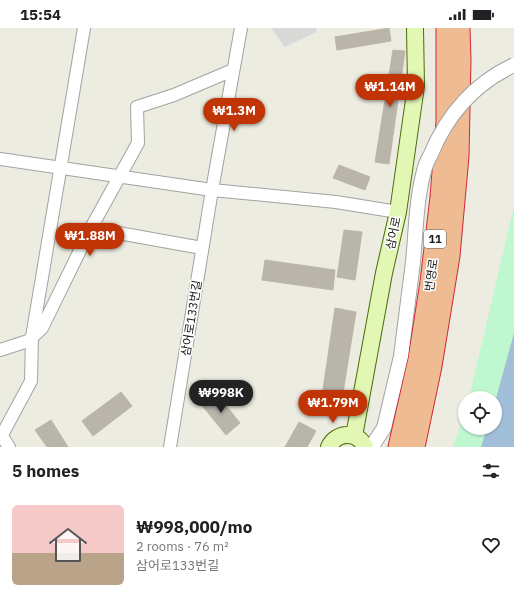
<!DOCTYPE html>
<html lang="en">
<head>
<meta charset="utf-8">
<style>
	:root { --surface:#fff; --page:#f6f6f6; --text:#202124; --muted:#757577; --line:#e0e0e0; --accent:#c03406 }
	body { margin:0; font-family:"IBM Plex Sans","Noto Sans KR",sans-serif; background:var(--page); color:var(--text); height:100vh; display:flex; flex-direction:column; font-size:15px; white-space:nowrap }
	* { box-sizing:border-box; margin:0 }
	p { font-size:13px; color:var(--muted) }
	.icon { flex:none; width:22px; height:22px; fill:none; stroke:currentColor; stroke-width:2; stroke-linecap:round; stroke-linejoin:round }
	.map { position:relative; height:419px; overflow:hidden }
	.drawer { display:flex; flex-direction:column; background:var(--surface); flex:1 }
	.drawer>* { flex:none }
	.buttons { position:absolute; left:458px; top:363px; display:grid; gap:8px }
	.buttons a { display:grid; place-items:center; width:44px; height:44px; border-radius:50%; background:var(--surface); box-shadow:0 1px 3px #0004; font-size:20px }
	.price { position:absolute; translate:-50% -34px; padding:0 9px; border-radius:14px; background:var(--accent); color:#fff; font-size:13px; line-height:26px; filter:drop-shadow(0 1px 2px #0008) }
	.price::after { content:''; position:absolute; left:50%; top:24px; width:12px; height:9px; margin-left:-6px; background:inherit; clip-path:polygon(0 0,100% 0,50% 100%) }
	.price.current { background:#222; color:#fff }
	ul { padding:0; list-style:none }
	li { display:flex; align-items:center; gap:12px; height:100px; padding:0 12px }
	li+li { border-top:1px solid var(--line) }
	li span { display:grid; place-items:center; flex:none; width:112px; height:80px; border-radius:6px; color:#555 }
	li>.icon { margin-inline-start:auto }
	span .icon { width:48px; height:48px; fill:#fffc; stroke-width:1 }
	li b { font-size:17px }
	h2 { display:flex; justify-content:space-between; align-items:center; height:48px; padding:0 12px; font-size:17px }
	.status { display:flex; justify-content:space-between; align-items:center; height:28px; padding:0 20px; background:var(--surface); direction:ltr }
	.status svg { height:11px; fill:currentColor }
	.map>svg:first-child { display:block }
	.residential { fill:#d9d9d8 }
	.park { fill:#bef7d0 }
	.water { fill:#a2bfda }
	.building { fill:#b9b5ab; stroke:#beb6a4 }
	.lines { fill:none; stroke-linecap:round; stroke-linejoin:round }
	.minor-casing { stroke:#a2a2a2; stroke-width:14 }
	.tertiary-casing { stroke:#a2a2a2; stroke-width:16 }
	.secondary-casing { stroke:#496d08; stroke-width:18 }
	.trunk-casing { stroke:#d02939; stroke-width:21 }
	.minor { stroke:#fff; stroke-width:12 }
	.tertiary { stroke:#fff; stroke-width:14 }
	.secondary { stroke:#e3f7b5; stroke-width:16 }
	.trunk { stroke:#eebb92; stroke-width:19 }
	.tertiary-bridge-casing { stroke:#a2a2a2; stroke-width:16; stroke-linecap:butt }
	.tertiary-bridge { stroke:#fff; stroke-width:14 }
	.labels { text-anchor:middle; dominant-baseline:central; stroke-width:3; stroke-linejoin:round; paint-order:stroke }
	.shield { fill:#fff; stroke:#5f5f5f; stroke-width:1 }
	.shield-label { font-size:11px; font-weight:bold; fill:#1b1b1b }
	.street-label { font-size:12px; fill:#1b1b1b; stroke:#fff }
</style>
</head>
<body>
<div class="status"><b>15:54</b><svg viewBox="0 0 49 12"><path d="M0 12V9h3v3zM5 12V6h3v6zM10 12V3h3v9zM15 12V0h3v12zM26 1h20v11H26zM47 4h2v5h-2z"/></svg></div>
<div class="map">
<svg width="514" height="419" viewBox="0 0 514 419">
	<rect width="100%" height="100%" fill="#edece1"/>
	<path class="residential" d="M271,0h46l-1,4 -31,15z"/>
	<path class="park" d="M514,178v241h-61l12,-35v16h30v-30h-26z"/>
	<path class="water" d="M514,305v114h-33l6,-19h8v-26z"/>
	<path class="building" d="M389,0l2,13 -54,9 -2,-13z
		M393,22l12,1 -16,113 -14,-2z
		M339,137l31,12 -5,13 -32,-12z
		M344,202l18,2 -7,48 -18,-3z
		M265,232l70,10 -2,20 -71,-10z
		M335,280l21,4 -14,87 -20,-3z
		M121,364l11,14 -39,30 -11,-15z
		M216,365l24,30 -14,12 -25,-31z
		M51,392l17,27h-21l-12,-17z
		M299,394l17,9 -9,16h-22z"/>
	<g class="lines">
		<g class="minor-casing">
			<path id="minor" d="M0,131l212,31 124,12 62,10
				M91,200l111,20
				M0,322l28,-9 14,-13 49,-100 47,-85 -1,-36 37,-12 59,-25
				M0,405l9,14
				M2,407l29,-54 1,-44 52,-309
				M170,419l42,-257 29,-162"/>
		</g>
		<g class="tertiary-casing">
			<path id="tertiary" d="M368,419l6,-4 10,-15 17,-72 12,-94"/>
		</g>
		<g class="secondary-casing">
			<path id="secondary" d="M354,408l30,-163 14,-61 18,-126 -1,-58
				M329,419c8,-16 29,-16 36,0"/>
		</g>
		<g class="trunk-casing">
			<path id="trunk" d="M398,419l20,-88 12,-77 10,-85 6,-76v-93
				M415,419l17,-81 18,-110 9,-100 2,-96 -1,-32"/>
		</g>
		<use href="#minor" class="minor"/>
		<use href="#tertiary" class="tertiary"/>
		<use href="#secondary" class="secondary"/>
		<use href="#trunk" class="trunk"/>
		<g class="tertiary-bridge-casing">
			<path id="tertiary-bridge" d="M413,234c3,-30 3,-62 11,-91 1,-6 4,-11 7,-17 16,-39 44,-71 83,-89"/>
		</g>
		<use href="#tertiary-bridge" class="tertiary-bridge"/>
	</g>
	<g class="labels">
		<rect class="shield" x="424" y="202" width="22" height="18" rx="3"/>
		<g class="shield-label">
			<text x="435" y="211">11</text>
		</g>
		<g class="street-label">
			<text transform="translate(393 205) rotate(-78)">삼어로</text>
			<text transform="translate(431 247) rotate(-82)">번영로</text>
			<text transform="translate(191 290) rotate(-81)">삼어로133번길</text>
		</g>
	</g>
</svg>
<div class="buttons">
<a><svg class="icon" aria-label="locate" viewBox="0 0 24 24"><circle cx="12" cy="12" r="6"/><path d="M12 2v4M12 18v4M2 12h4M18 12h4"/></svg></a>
</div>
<b class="price" style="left:390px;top:80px">₩1.14M</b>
<b class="price" style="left:234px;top:104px">₩1.3M</b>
<b class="price" style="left:90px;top:229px">₩1.88M</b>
<b class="price current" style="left:221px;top:386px">₩998K</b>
<b class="price" style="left:333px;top:396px">₩1.79M</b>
</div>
<section class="drawer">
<h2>5 homes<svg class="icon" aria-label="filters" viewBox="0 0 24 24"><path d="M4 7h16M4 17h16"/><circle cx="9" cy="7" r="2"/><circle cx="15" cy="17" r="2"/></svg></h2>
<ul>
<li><span style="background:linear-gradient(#f6c9c9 60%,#b9a48a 0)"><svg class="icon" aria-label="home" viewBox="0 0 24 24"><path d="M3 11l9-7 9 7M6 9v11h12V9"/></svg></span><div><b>₩998,000/mo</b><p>2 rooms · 76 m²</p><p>삼어로133번길</p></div><svg class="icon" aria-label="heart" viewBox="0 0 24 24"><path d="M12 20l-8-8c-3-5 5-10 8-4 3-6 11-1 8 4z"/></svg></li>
</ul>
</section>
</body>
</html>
